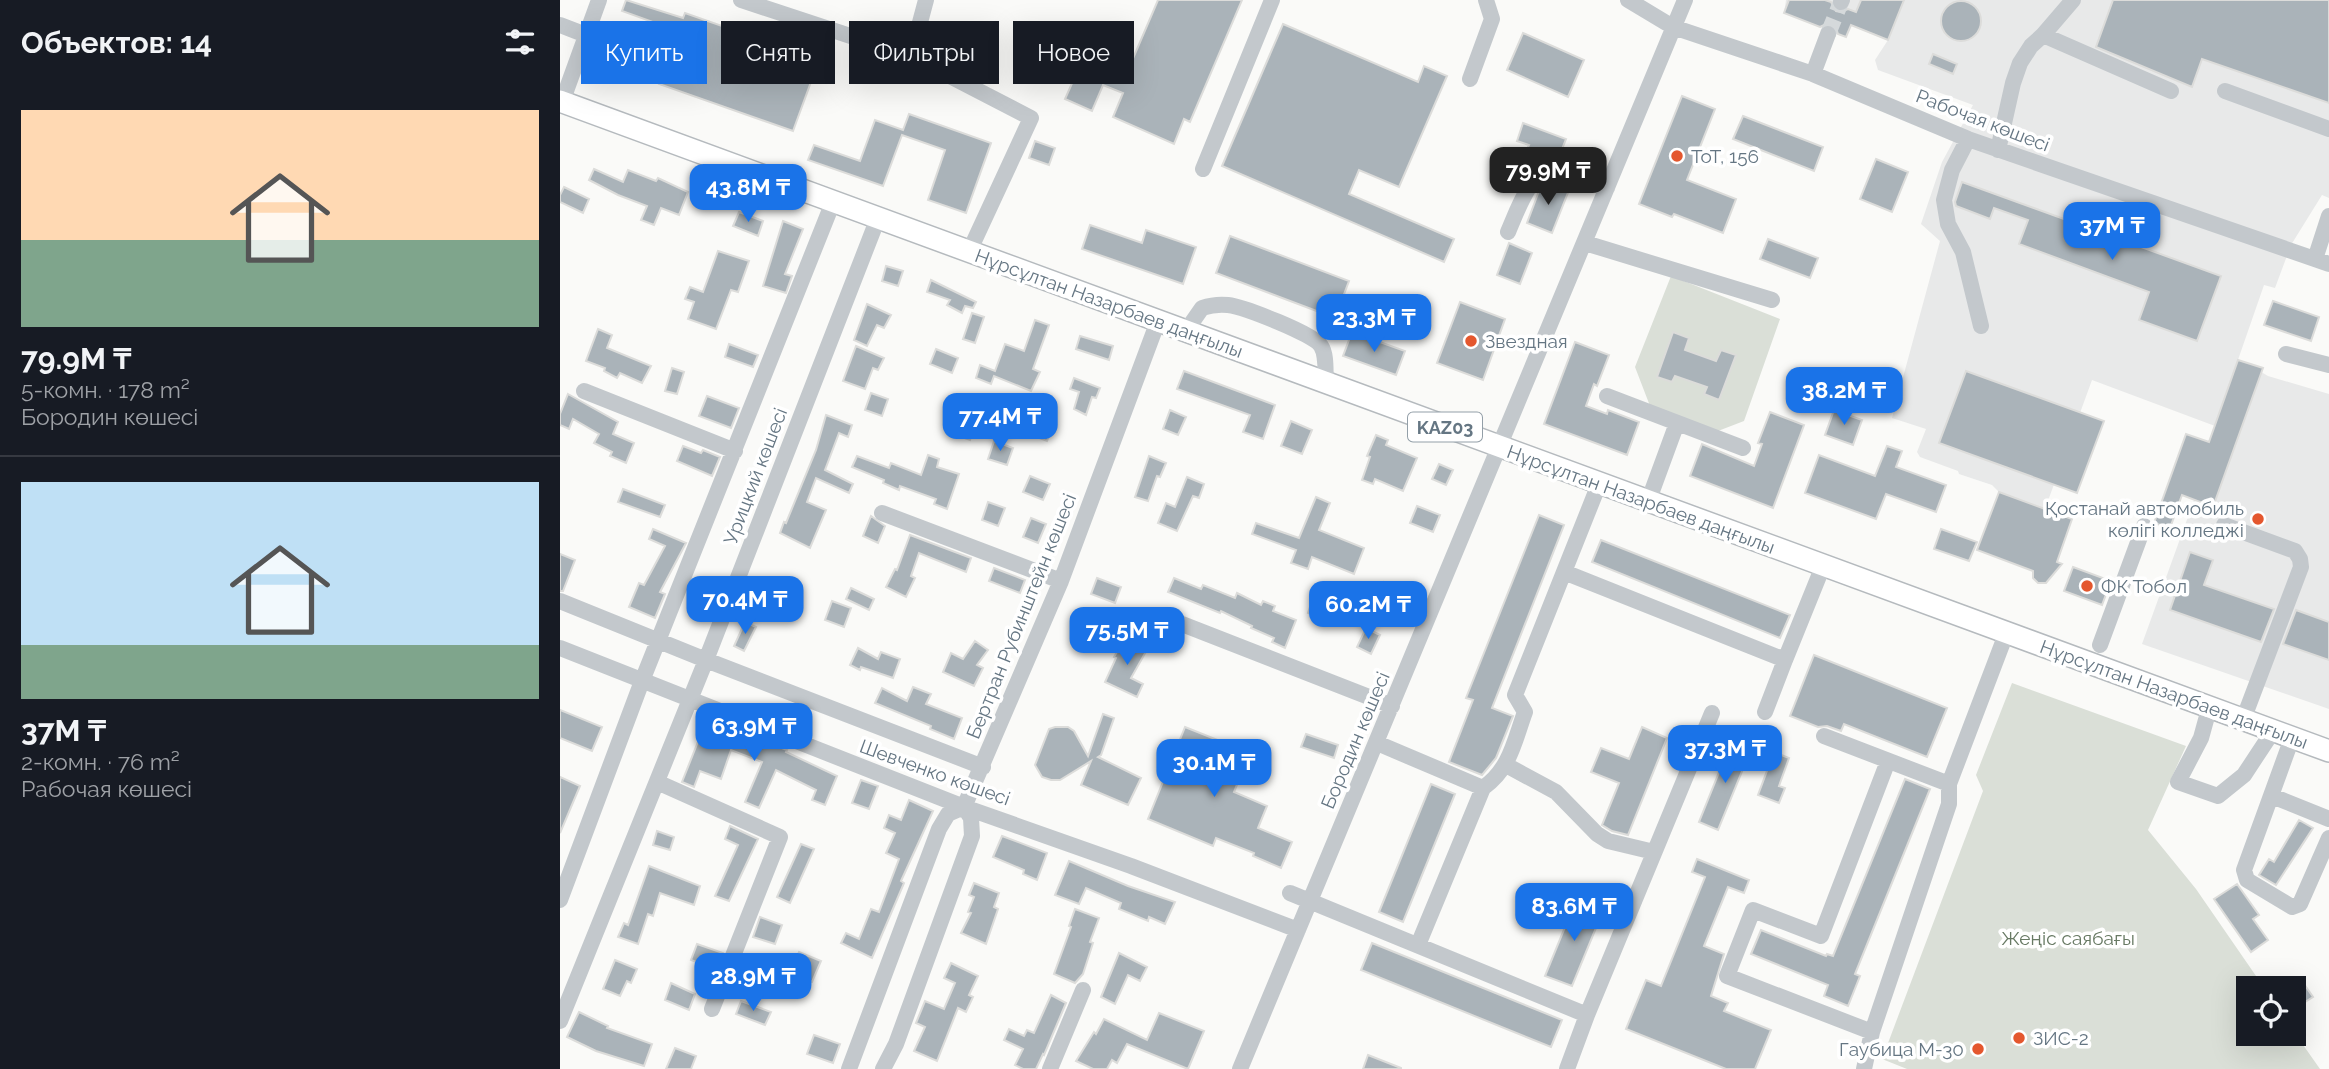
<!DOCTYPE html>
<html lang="ru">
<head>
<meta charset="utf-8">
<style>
	:root { --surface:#171b24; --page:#20242c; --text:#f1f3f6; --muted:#9ea1a6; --line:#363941; --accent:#1a73e8 }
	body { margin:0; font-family:Raleway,sans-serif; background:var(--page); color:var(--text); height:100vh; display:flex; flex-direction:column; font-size:26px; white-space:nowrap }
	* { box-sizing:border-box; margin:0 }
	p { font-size:23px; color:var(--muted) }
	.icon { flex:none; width:38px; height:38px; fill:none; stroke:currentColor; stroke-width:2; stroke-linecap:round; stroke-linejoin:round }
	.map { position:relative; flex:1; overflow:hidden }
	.details { display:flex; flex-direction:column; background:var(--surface); width:560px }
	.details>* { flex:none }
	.banner { position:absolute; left:21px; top:21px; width:665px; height:63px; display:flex; gap:14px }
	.tools { position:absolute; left:1676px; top:976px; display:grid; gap:14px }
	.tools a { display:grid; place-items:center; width:70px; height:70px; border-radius:0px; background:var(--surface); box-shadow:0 7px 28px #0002; font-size:35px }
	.price { position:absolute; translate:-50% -60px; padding:0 16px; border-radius:14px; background:var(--accent); color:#fff; font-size:23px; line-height:46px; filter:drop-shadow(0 2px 4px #0008) }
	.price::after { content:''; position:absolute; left:50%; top:42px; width:21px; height:16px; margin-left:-10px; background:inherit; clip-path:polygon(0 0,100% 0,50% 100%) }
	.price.active { background:#222; color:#fff }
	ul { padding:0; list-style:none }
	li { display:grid; align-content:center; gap:14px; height:371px; padding:0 21px }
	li+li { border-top:2px solid var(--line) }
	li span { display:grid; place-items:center; height:217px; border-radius:0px; color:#555 }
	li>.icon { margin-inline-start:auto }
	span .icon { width:126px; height:126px; fill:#fffc; stroke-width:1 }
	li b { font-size:30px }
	h2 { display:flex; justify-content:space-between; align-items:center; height:84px; padding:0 21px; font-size:30px }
	.tag { padding:0 24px; border-radius:0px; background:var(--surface); box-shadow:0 7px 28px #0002; font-size:24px; line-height:63px }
	.tag.active { background:var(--accent); color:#fff }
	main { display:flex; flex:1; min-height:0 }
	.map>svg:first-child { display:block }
	.built { fill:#e8e9e9 }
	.green { fill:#dadfd7 }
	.building { fill:#aab3b9; stroke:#dcdcda; stroke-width:2 }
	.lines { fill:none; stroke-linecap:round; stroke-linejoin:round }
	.minor-tunnel { stroke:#d5d9db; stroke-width:16; stroke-dasharray:16 8; stroke-linecap:butt }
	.major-casing { stroke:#b5babe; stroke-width:24 }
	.minor { stroke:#c3c8cc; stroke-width:16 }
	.major { stroke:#fff; stroke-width:21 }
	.poi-dot { fill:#e4572e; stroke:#fff; stroke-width:2.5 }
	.labels { text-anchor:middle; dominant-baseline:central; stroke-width:7; stroke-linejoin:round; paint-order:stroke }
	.shield { fill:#fff; stroke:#939fa8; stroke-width:2 }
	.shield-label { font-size:18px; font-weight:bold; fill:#657683 }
	.street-label { font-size:19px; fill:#657683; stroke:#fff }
	.poi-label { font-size:19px; fill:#657683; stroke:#fff; text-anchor:start }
	.park-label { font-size:19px; fill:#687a64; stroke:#fff }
</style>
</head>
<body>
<main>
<section class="details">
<h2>Объектов: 14<svg class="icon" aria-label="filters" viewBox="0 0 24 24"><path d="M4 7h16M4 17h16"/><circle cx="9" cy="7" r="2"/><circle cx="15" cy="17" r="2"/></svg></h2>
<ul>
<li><span style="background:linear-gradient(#ffd9b3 60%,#7fa58c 0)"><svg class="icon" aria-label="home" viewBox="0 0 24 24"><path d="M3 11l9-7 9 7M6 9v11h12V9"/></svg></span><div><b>79.9M ₸</b><p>5-комн. · 178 m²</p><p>Бородин көшесі</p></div></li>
<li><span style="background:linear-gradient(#bfe0f5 75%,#7fa58c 0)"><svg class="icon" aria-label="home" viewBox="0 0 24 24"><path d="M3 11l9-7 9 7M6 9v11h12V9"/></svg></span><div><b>37M ₸</b><p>2-комн. · 76 m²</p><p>Рабочая көшесі</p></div></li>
</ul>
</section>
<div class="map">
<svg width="1769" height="1069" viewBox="0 0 1769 1069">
	<rect width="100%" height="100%" fill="#fafaf8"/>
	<path class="built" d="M1226,0h543v198l-7,-3 -31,50 -16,43 -11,-3 -49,141 -123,-46 -47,129 -46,-17 -7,-7 -33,-11 -1,-3 -38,-14 -3,-5 9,-23 -34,-11 48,-177 -19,-17 21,-62 31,-57 -95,-35 -3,-10 13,-20 -37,-15 -5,12 -62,-24z
		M1684,362l24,14 61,18v315l-187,-65z"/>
	<path class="green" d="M1111,276l109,43 -36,102 -26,10 -68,-25 -15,-39z
		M1452,683l174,63 -38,84 48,59 69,100h-16v45h45v-2l26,37h-413l-25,-10 101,-268 -7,-16z"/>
	<path class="building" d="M66,0l57,18 2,-5 134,47 -26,71 -134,-47 19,-53 -56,-20z
		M598,0h84l-52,122 -6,-3 -10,25 -61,-27 10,-24 -20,-8 -11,26 -27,-12 16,-36 42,19z
		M1229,0h36l6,2 5,9 5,1 7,-3 8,3 5,-12h43l-16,40 -37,-15 -5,12 -8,-3 -2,-6 -4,-4h-6l-6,3 -36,-14z
		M1553,0h216v103l-127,-44 -10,28 -96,-40z
		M1381 21a20 20 0 1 1 40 0a20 20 0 1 1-40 0Z
		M723,24l135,58 6,-16 23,10 -48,111 -40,-17 -10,24 105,45 -10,23 -222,-96z
		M963,33l61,27 -16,37 -61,-27z
		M1373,54l24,10 -4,10 -24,-10z
		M1122,96l33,13 -28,71 49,19 -13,34 -49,-19 -2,3 -33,-13z
		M349,114l82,29 -25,70 -38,-13 17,-50 -43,-15 -19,51 -75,-26 6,-15 46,16 15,-41 28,10z
		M1183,116l80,31 -9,24 -81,-32z
		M963,123l43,16 -8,20 -11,1 -21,-9 3,-6 -12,-4z
		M475,141l20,7 -6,17 -20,-7z
		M1316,159l32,13 -16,40 -32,-13z
		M34,169l29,13 5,-12 28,11 2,-3 30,14 -9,23 -18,-7 -7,17 -13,-5 6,-14 -29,-11 -29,-15z
		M988,182l21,8 -17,43 -25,-10 12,-32z
		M1402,182l259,94 -24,65 -58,-21 10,-28 -130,-48 9,-24 -34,-12 -4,11 -34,-13 -1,-4z
		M4,187l25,12 -6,14 -23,-11v-7z
		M179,212l24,9 -5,15 -25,-10z
		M223,221l20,8 -18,45 7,2 -6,17 -23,-7z
		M530,225l52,18 4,-13 50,17 -13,37 -101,-35z
		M670,236l119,45 -14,37 -119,-45z
		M1208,239l50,19 -8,20 -50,-19z
		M949,243l23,10 -12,31 -23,-9z
		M158,251l31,10 -11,31 -7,-2 -15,39 -28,-10 6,-17 -9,-3 5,-12 13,5z
		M326,266l17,5 -5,15 -16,-5z
		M371,280l45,22 -3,6 -8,-2 -3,7 -15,-8 3,-5 -23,-8z
		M1713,301l46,16 -8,24 -47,-16z
		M900,302l45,17 -22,61 -46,-17z
		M307,304l24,11 -7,13 -7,-3 -10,21 -13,-6z
		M412,313l12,4 -9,26 -12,-4z
		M475,320l14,5 -16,44 7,3 -9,19 -37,-15 -3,8 -15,-6 4,-13 15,6 10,-27 19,7z
		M38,329l14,6 -5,13 44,18 -9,17 -22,-10 -3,5 -13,-7 1,-3 -19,-7z
		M792,332l53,19 -9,24 -53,-19z
		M1113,332l16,6 -4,12 31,11 5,-11 15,5 -17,45 -15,-6 3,-7 -32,-11 -3,6 -15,-5z
		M520,336l33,10 -4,14 -33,-11z
		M1015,342l34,13 -12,31 -3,-2 -8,22 21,8 1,-4 31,12 -12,33 -83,-31z
		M169,344l29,11 -5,12 -28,-10z
		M296,346l28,12 -6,12 -5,-2 -8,21 -22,-8z
		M376,349l22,9 -6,15 -22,-9z
		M1678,360l25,8 -50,139 -31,-12 -12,33 -16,-5 32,-89 23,8z
		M112,368l12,4 -7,22 -12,-3z
		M624,371l91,34 -12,34 -20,-7 7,-17 -73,-26z
		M1406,371l138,50 -27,72 -138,-50z
		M514,378l26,10 -4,10 -4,-1 -6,18 -12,-6 5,-17 -9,-3z
		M311,393l17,6 -6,17 -17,-6z
		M8,394l50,28 -5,12 21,9 -8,20 -16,-7 2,-4 -18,-9 5,-9 -26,-15 -4,10 -9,-4v-11z
		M147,396l32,12 -8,20 -32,-12z
		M610,410l16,7 -8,18 -15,-6z
		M1274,410l28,10 -9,25 -28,-10z
		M1210,412l34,13 -31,83 -83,-32 12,-32 52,22 8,-22 -4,-1z
		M468,413l26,9 -7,19 -26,-10z
		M266,415l26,10 -4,12 -9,-4 -14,37 28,14 -4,9 -33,-15 -9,24 19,8 -16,38 -30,-15 4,-11 2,1 30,-73z
		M397,416l19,6 -6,18 -20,-7z
		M731,421l21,9 -10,24 -21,-8z
		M816,435l12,5 -2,5 31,13 -14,33 -28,-12 -2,5 -11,-4 8,-23 -3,-1z
		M434,441l19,7 -6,17 -19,-6z
		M123,446l18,7 2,-3 17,7 -8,19 -35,-15z
		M1327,446l15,5 -6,16 50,18 -10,27 -50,-18 -10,25 -71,-26 14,-38 56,21z
		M368,455l11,4 -2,8 22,7 -12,35 -13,-5 2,-5 -36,-13 -1,4 -16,-7 1,-3 -32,-13 5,-11 32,12 2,-5 30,12z
		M589,456l17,7 -6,14 -3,-1 -9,25 -13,-4z
		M879,464l14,6 -7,15 -14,-6z
		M470,476l20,8 -7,16 -20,-8z
		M627,477l17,7 -5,14 -6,-2 -16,35 -19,-8 8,-20 9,4z
		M63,489l42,16 -5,12 -42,-15z
		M1439,492l73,27 -15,43 5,2 -16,19h-8l-5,-5v-7l-56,-21z
		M756,497l14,6 -11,27 45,18 -10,26 -42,-17 -4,12 -17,-6 5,-13 -44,-16 4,-11 43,15z
		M428,502l17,6 -7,18 -16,-6z
		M857,506l23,9 -7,17 -23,-9z
		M979,515l25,10 -72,183 21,8 -17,42 -14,17 -33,-13 24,-62 -7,-2z
		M311,516l14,10 -7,17 -15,-7z
		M471,518l15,6 -8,19 -15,-6z
		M93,529l33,14 -26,49 5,2 -10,24 -26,-11 10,-24 5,2 21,-39 -16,-7z
		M1381,529l36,13 -8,19 -35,-12z
		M350,535l61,23 -5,14 -47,-19 -8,23 4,2 -9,19 -20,-10 9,-18 2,1z
		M1041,540l189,75 -10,23 -188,-76z
		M1630,552l23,8 -9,25 70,24 -13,33 -91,-32z
		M0,554l15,6 -12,31h-3z
		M1513,567l38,14 -9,24 -38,-14z
		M434,568l31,12 -5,13 -31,-12z
		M537,578l24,9 -6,16 -24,-9z
		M614,578l27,11 2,-4 32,13 2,-5 24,12 2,-4 12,5 -2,5 23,9 -11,28 -13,-6 2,-4 -23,-10 1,-2 -31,-15 -1,2 -52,-21z
		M824,582l17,7 -5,13 -18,-6z
		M291,588l23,11 -5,11 -23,-11z
		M272,601l19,7 -7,19 -19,-7z
		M752,601l26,10 -5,12 -25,-10z
		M1736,610l33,12v38l-46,-16z
		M185,622l11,5 -12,24 -10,-5z
		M806,628l14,7 -9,19 -14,-7z
		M566,636l22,12 -17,30 12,6 -6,13 -32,-15 11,-24 -2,-1z
		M415,641l13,9 -11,15 6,3 -9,18 -31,-14 8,-19 12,6z
		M298,648l20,11 3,-7 19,7 -7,19 -32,-11 -1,3 -10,-5z
		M1254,655l133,53 -20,49 -83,-33 -3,7 -14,-5 -9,1 -28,-11z
		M353,687l18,7 -5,10 36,14 -8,21 -24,-10 1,-3 -56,-23 7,-15 25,13z
		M0,710l42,17 -10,24 -32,-13z
		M543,714l11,4 -13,37 -3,2 43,21 -13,27 -47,-20 10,-24 -31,19h-9l-9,-3 -7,-12 14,-36 6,-2h13l6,4 14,25z
		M147,719l80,31 -1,2 51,24 -12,29 -13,-5 4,-10 -40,-20 -17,38 -14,-6 17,-40 -31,-12 -10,29 -21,-8 -6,16 -12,-5z
		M625,727l65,26 -16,39 33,14 -9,22 34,14 -11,26 -28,-12 1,-3 -38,-15 -3,8 -65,-27z
		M1082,727l25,11 -39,97 -16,-4 -10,-6 17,-42 -28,-11 10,-24 28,11z
		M746,734l32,11 -4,13 -33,-11z
		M1172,740l20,7 -34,83 -19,-8z
		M1214,752l15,6 -10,28 6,2 -6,15 -21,-8z
		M0,777l20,9 -20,47z
		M1345,779l25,10 -75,185 5,2 -12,30 -24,-10 4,-11 -77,-31 10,-24 65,26 1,-2 6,2z
		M301,780l17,6 -9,23 -17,-6z
		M871,784l24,10 -52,128 -24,-10z
		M349,800l24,11 -32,70 3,2 -32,75 -31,-15 5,-10 13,6 12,-30 8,3 20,-53 -13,-6 9,-20 -11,-5 5,-13 12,5z
		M1739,820l14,8 -37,57 -17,-10 10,-16 5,3z
		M170,826l28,13 -29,62 -14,-5 23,-51 -13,-6z
		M97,831l17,6 -4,13 -17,-5z
		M442,836l45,17 -10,27 -14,-6 1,-4 -31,-13z
		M241,844l13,5 -24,54 -13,-6z
		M1137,859l52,21 -5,13 -16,-6 -24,59 20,8 -13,42 17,7 -4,8 47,19 -16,39h-29l-100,-40 20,-49 15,6 44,-109 -13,-5z
		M509,861l59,25 47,16 -10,22 -16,-7 -1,4 -29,-12 2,-6 -35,-15 -7,16 -24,-9z
		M89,866l51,20 -6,19 -34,-12 -7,23 -5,-2 -10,30 -20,-7 6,-14 4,2z
		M414,883l25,10 -5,14 4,2 -12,35 -25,-11 10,-20 -3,-1 6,-15 -5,-2z
		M1677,884l22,31 -6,4 15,21 -17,12 -37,-53z
		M1016,900l27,11 -31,75 -27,-10z
		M515,909l24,9 -9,24 3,1 -10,31 -8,9 -21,-9 17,-47 -2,-1z
		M200,917l22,8 -7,19 -22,-7z
		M812,943l190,77 -11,27 -190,-77z
		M137,944l26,9 -7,17 -25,-10z
		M239,952l22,9 -9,21 -22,-9z
		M559,953l28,14 -7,14 -12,-6 -13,29 -14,-7z
		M55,960l22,9 -6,14 -4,-2 -7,15 -17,-7z
		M391,963l27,13 -9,19 4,2 -7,15 -8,-4 -21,53 -23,-10 11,-24 -9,-4 9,-22 19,8 11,-26 -11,-5z
		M188,965l29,11 -5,14 -30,-12z
		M111,983l24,11 -6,16 -24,-10z
		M1744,984l9,13 -19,12v-18z
		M491,995l15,8 -22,52 -1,-1 -7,15h-13l-8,-4 8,-16 -19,-9 5,-11 15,7 3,-6 7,3z
		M181,1001l30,11 -6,13 -29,-11z
		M19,1012l29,14 -1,2 45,16 -8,22 -48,-15 -29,-14z
		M599,1013l45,18 -16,38 -61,-25 -10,19 -5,-3 -5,9h-14l-17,-8 18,-29 2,2 8,-15 43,21z
		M254,1035l26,9 -7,19 -26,-9z
		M115,1048l21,8 -5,13h-25z
		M808,1055l33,13v1h-38z"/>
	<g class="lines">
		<path class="minor-tunnel" d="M1268,34l13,-32"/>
		<g class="major-casing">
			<path id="major" d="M0,101l1769,650"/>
		</g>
		<path class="minor" d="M181,0l170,56 120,62 -62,134
			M1068,0l45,27 140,47 155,65 361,125
			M1281,2l1,-2
			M0,25l26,10
			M1483,35l128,56
			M351,56l15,-56
			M1253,74l15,-40
			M910,79l22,-60 -6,-19
			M1665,91l104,38
			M2,102l37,-102
			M1408,139l-16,31 -8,30 4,24 15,28 18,74
			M1438,150l15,-67 7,-20 11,-17 12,-11 30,-35
			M643,169l69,-169
			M948,232c8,-18 24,-66 47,-63 17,3 36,13 52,19
			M1025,243l187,57
			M1755,259l14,-43
			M626,331l16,-23c9,-3 17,-4 26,-3 16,2 86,29 93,41 6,9 4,26 5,37
			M1726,354l43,11
			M24,391l151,60
			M1047,396l136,52
			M1088,502l29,-79
			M322,513l179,68
			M1664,525l71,26 5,8 1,8 -58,153
			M1004,572l221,88 38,-94
			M0,601l146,59 277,107
			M622,624l210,82
			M1540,645l44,-119
			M0,648l404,159 167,59 167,64
			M1649,709l-8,29 -23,44 40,14 26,-21 29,-44
			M1205,712l20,-52
			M1264,736l125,48
			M1732,738l-48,132 3,10 45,27 8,-3 29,-66
			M817,743l106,45
			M1328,761l-67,175 -68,-26 -26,66 145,56 77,-228v-20l57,-150
			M946,765l50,27 41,42 11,7 46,11
			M97,782l123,55 -68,172
			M1712,796l57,23
			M404,807l97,-226 97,-260
			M730,893l297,122
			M0,900l82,-219 191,-479
			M858,945l65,-157c27,-19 31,-46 42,-76l-10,-17 84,-211
			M0,1021l146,-361 172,-442
			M289,1069l90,-240 9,-15 16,-7
			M323,1069l13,-25 76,-208 -1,-18 -7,-11
			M490,1069l33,-79
			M680,1069l445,-1069
			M1007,1069l20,-54 125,-302
			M1304,1069l8,-37"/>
		<use href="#major" class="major"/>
	</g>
	<g class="poi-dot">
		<circle cx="1117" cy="156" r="7"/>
		<circle cx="911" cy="341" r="7"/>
		<circle cx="1698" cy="519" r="7"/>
		<circle cx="1527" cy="586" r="7"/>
		<circle cx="1459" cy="1038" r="7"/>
		<circle cx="1418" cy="1049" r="7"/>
	</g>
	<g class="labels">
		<rect class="shield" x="848" y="412.5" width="74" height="29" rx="5"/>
		<g class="shield-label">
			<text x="885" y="427">KАZ03</text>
		</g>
		<g class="street-label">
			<text transform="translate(1423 120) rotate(21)">Рабочая көшесі</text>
			<text transform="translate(549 303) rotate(20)">Нұрсұлтан Назарбаев даңғылы</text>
			<text transform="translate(195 476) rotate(-69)">Урицкий көшесі</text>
			<text transform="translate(1081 499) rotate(20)">Нұрсұлтан Назарбаев даңғылы</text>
			<text transform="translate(461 616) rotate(-68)">Бертран Рубинштейн көшесі</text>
			<text transform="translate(1614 694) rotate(20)">Нұрсұлтан Назарбаев даңғылы</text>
			<text transform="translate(795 740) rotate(-67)">Бородин көшесі</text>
			<text transform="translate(375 772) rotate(20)">Шевченко көшесі</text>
		</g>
		<g class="poi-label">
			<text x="1131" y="156">ТоТ, 156</text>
			<text x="925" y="341">Звездная</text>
			<text x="1684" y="508" text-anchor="end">Қостанай автомобиль<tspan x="1684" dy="22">көлігі колледжі</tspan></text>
			<text x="1541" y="586">ФК Тобол</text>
			<text x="1473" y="1038">ЗИС-2</text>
			<text x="1404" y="1049" text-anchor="end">Гаубица М-30</text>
		</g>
		<g class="park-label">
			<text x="1508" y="938">Жеңіс саябағы</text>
		</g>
	</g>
</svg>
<div class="tools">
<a><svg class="icon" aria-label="locate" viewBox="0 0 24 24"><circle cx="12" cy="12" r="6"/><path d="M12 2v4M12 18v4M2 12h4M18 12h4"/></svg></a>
</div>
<b class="price active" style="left:988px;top:207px">79.9M ₸</b>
<b class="price" style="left:188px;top:224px">43.8M ₸</b>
<b class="price" style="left:1552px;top:262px">37M ₸</b>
<b class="price" style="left:814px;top:354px">23.3M ₸</b>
<b class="price" style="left:1284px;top:427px">38.2M ₸</b>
<b class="price" style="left:440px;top:453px">77.4M ₸</b>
<b class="price" style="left:185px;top:636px">70.4M ₸</b>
<b class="price" style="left:808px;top:641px">60.2M ₸</b>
<b class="price" style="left:567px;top:667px">75.5M ₸</b>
<b class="price" style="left:194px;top:763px">63.9M ₸</b>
<b class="price" style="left:1165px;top:785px">37.3M ₸</b>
<b class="price" style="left:654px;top:799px">30.1M ₸</b>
<b class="price" style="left:1014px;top:943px">83.6M ₸</b>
<b class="price" style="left:193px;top:1013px">28.9M ₸</b>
<div class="banner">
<a class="tag active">Купить</a>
<a class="tag">Снять</a>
<a class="tag">Фильтры</a>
<a class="tag">Новое</a>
</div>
</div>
</main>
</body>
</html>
